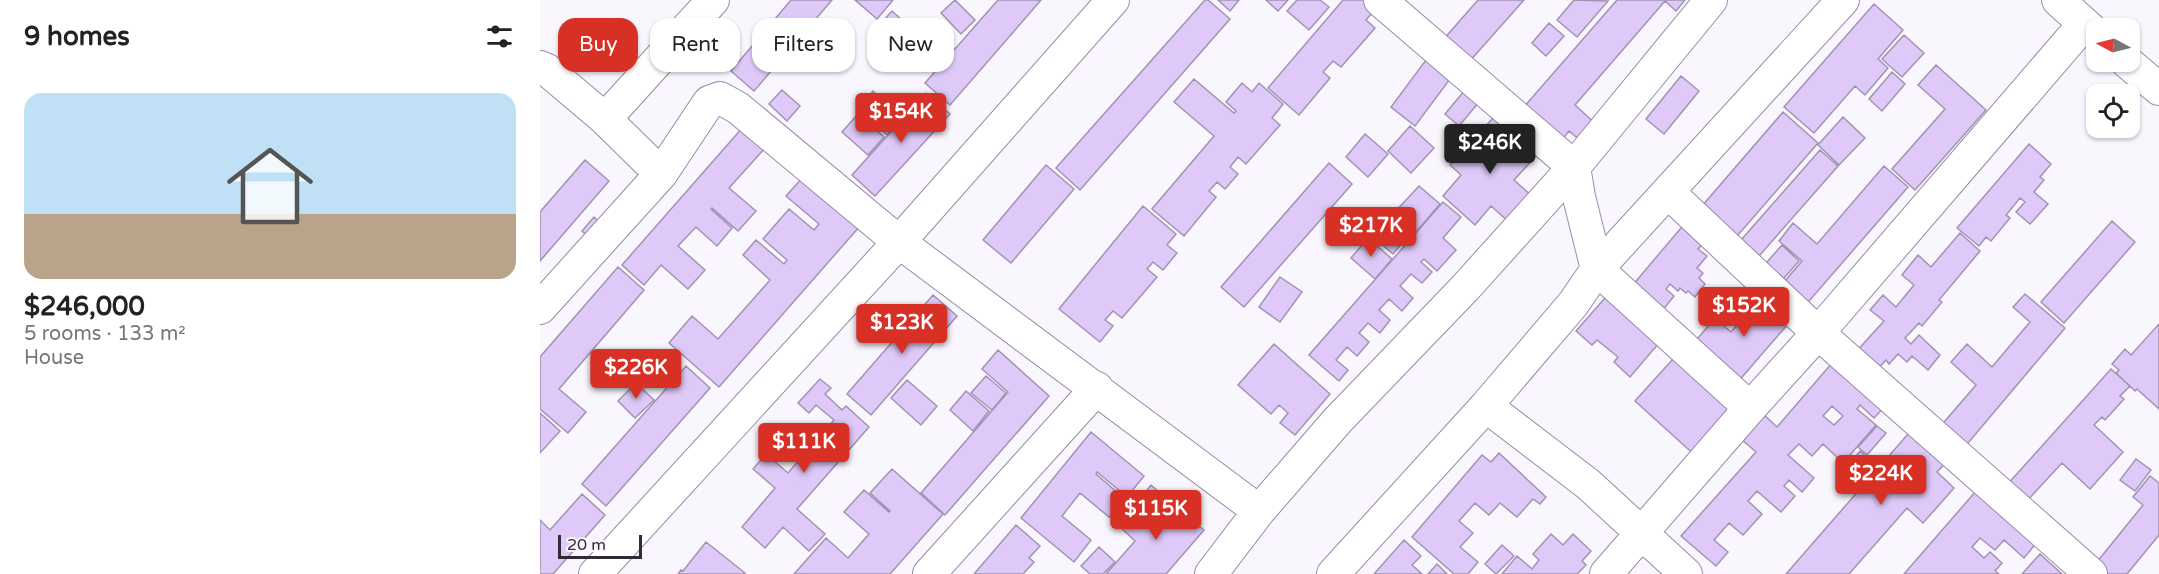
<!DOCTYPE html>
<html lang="en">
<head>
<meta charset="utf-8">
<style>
	:root { --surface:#fff; --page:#f6f6f6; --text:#222; --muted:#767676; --accent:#d93025 }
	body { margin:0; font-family:"Varela Round",sans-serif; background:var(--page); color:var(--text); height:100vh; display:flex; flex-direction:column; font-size:22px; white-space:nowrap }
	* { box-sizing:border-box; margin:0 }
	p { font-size:20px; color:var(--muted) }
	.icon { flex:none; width:33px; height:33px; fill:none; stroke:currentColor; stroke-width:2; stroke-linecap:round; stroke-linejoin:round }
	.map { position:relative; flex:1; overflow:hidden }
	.details { display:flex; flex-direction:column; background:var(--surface); width:540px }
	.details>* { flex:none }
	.hud { position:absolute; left:18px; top:18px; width:570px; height:54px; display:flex; gap:12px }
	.needle { width:39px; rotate:277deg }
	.buttons { position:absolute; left:1546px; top:18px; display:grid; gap:12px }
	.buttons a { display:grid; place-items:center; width:54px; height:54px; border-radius:12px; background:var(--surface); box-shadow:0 2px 4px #0004; font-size:30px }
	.scale { position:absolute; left:18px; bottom:15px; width:84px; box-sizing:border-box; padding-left:6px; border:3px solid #312b38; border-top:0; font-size:16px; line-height:21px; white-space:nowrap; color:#312b38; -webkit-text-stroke:4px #f9f6fd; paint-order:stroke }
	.price { position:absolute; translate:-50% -51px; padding:0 14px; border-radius:6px; background:var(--accent); color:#fff; font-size:20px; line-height:39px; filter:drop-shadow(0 2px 3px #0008) }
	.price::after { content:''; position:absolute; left:50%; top:36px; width:18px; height:14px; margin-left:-9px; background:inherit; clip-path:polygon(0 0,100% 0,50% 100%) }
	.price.selected { background:#222; color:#fff }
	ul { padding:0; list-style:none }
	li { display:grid; align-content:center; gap:12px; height:318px; padding:0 24px }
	li span { display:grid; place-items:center; height:186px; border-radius:18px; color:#555 }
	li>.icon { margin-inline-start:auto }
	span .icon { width:108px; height:108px; fill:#fffc; stroke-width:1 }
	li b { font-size:26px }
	h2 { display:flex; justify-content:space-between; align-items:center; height:72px; padding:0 24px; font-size:26px }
	.tag { padding:0 21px; border-radius:18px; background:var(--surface); box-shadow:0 2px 4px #0004; font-size:21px; line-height:54px }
	.tag.selected { background:var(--accent); color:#fff }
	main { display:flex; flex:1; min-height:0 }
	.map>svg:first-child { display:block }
	.building { fill:#dec9f8; stroke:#a193b2; stroke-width:1.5; fill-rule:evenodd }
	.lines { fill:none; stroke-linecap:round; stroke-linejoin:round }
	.street-casing { stroke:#978aa8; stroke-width:34 }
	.street { stroke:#fff; stroke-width:32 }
</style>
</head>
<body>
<main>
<section class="details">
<h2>9 homes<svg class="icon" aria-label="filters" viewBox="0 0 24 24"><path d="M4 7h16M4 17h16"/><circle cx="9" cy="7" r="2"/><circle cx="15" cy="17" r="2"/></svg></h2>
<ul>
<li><span style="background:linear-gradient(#bfe0f5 65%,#b9a48a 0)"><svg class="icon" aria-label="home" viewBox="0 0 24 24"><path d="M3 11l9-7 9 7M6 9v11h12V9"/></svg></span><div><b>$246,000</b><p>5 rooms · 133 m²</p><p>House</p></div></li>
</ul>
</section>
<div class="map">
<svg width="1619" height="574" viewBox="0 0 1619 574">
	<rect width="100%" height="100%" fill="#f9f6fd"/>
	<path class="building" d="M251,0h41l-78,91 -23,-20z
		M315,0h38l-16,19z
		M415,0l20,20 -14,14 -20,-21z
		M458,0h43l-91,105 -25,-22z
		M665,0h3l22,19 -150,171 -24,-22z
		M678,0h21l-9,11z
		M726,0h22l-10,11z
		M757,0h23l9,7 -20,23 -22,-19z
		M803,0h24l9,8 -10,12 9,8 -34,39 -8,-6 -10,11 7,6 -31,37 -31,-27z
		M938,0h46l-55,62 -26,-22z
		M1034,0l34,1 -31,36 -20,-17z
		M1077,0h68l-9,11 -11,-10 -90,104 22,20 -15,17 -13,-11 -8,10 -38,-33z
		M1334,4l29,26 -25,29 10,9 -23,27 -10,-9 -41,47 -30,-26z
		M352,11l10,9 -23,27 -11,-9z
		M1009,23l15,13 -18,20 -14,-13z
		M1364,35l20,18 -22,24 -20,-18z
		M892,52l24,19 -41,55 -24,-19z
		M1396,65l50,45 -71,80 -23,-21 53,-60 -27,-24z
		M1352,72l13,12 -23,27 -13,-12z
		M1141,76l18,15 -35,43 -18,-15z
		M654,79l40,34 2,-2 -10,-9 16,-19 10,9 7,-9 24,21 -11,14 8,7 -34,39 -8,-7 -8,10 8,7 -13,15 -8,-7 -8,9 7,6 -32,39 -32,-27 62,-73 -40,-34z
		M242,90l18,16 -13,15 -18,-17z
		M925,90l14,12 -20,24 -14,-12z
		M333,91l29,27 -15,17 -29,-27z
		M386,93l24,21 -75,82 -23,-21z
		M1243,112l35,31 -87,100 -35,-30z
		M318,114l26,23 -16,18 -26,-23z
		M1303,117l22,21 -26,27 -21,-20z
		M953,118l42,39 -21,23 19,17 -23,26 -19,-17 -16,19 -32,-29 18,-21 -11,-10z
		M870,126l24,22 -23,25 -23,-22z
		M203,127l23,20 -37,41 27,23 -18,20 -26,-23 -1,1 21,19 -15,18 -21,-19 -18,19 27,24 -17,19 -27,-24 -17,20 -22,-20z
		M825,134l23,20 -20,23 -22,-20z
		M1489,144l22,20 -11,13 4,3 -10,12 14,12 -18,20 -14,-12 9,-10 -5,-4 -14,17 4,3 -19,23 -5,-4 -7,9 -22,-18z
		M1280,150l18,16 -86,98 -18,-16z
		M45,160l24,21 -69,80v-49z
		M789,163l23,21 -108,123 -23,-20z
		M506,165l28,24 -63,74 -28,-23z
		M1344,166l24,21 -105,121 -24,-20 23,-27 -23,-20 14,-18 24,21z
		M264,176l56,50 -141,161 -50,-44 23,-27 26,23 52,-59 -27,-25 13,-15 28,24 3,-4 -24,-21 26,-30 25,21 5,-6 -33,-28z
		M879,186l21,18 -25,29 -22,-19z
		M903,202l18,15 -18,21 13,12 -19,21 -13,-12 -3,3 11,10 -10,11 -11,-9 -11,12 13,12 -11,13 -13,-12 -10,11 11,10 -10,13 -12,-10 -9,10 10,9 -12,14 -10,-9 -11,13 12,10 -9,11 -30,-26z
		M603,206l33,28 -9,11 10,8 -14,17 -10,-8 -6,7 10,8 -35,41 -9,-7 -8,9 8,6 -13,16 -41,-33z
		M54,217l10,10 -12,13 -10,-9z
		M849,219l19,17 -15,18 -20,-17z
		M1572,221l23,21 -71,81 -23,-21z
		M1146,222l21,17 -9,10 9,7 -10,12 6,5 -4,5 6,6 -10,13 -7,-6 -2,2 -6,-5 -2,3 -8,-7 -4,5 8,7 -12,15 -30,-25z
		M1420,233l20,18 -41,49 3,2 -20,24 -3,-3 -14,15 6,6 8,-9 21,20 -12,15 -16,-14 -5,6 -9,-8 -9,10 -3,-4 -10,11 -21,-18 29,-32 -14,-11 13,-15 13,12 18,-22 -12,-10 16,-20 13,12z
		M828,238l24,21 -17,20 -24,-21z
		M1242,245l17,16 -22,25 -17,-16z
		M78,267l26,23 -85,99 27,23 -18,21 -28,-24v-52z
		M740,277l22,15 -22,30 -21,-15z
		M1072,290l52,47 -34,40 -16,-15 4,-5 -21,-17 -5,5 -16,-14z
		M1225,292l29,25 -57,66 -45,-38 23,-27 16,14z
		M1485,294l40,34 -102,121 -24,-21 37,-43 -25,-23 16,-18 25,23 38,-45 -17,-15z
		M393,295l24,21 -86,99 -24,-21z
		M1619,324v85l-22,-20 -2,2 -19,-18 3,-3 -7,-6 13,-15 6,6z
		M734,344l56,50 -35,41 -15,-12 8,-10 -9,-8 -8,9 -33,-29z
		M1142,349l62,58 -46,51 -63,-57z
		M458,350l51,46 -104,119 -24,-22 87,-101 -26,-23z
		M1298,356l52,45 -16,17 -14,-13 -3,4 19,16 -33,38 -20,-19 -11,12 -13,-12 -11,11 26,23 -12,14 -13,-12 -5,6 11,10 -14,16 -24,-21 -9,10 14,13 -19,21 -14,-12 -15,17 14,12 -12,14 -35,-30 75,-84 -16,-14 22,-25 15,14zM1292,406l11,10 -9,9 -11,-9z
		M146,366l24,22 -104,118 -24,-22z
		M1571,369l19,17 -10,10 4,3 -19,21 -3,-3 -8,8 29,27 -33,37 -28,-26 -37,40 -19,-17z
		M446,376l20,17 -14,17 -21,-17z
		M280,379l11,9 -6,6 17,16 4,-4 23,21 -72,82 28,25 -16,17 -26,-24 -18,21 -23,-21 33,-39 -22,-19 13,-15 22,19 46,-53 -18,-15 -7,8 -11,-10z
		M367,380l30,26 -16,19 -30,-27z
		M96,383l18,17 -19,18 -17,-17z
		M426,391l23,20 -16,20 -23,-21z
		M0,413l20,18 -20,22z
		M1337,426l9,7 -19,22 -9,-8z
		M1375,426l36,31 -14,15 17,16 -31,35 -16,-15 -58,66h-63z
		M551,432l53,44 -17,21 -30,-25 -1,2 29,25 -16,18 -29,-24 -18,23 29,24 -17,22 -53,-44z
		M1320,451l17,15 -12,14 -18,-14z
		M959,453l47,44 -6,7 -7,-5 -16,18 -17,-14 -11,12 -14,-12 -16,18 14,12 -13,14 18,15 -10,12h-14l-42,-37 70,-82 9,7z
		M1596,459l15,11 -16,21 -15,-11z
		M352,469l51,45 -53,60h-96l32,-36 22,20 21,-24 -25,-22 20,-22 25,22 1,-1 -20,-18z
		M1610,476l9,7v52l-32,39h-25l-9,-7 50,-62 -10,-8z
		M1443,483l60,52 -19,23 -20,-18 -9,10 -15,-12 -8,9 12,11 6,-6 12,11 -7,8 4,3h-95z
		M611,485l17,15 -16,18 -16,-14z
		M42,494l23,21 -52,59h-13v-54l10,10z
		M630,501l34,29 -38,44h-60l29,-33 -19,-18 13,-16 21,18z
		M476,525l24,21 -11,12 5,4 -11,12h-49z
		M1011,534l12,11 10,-11 18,17 -9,10 4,4 -9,9h-75l15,-18 15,13 7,-9 -6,-6z
		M864,540l17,16 -9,9 10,9h-48z
		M166,542l39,31v1h-67l3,-4 2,1z
		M962,545l12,11 -18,18 -11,-10z
		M559,547l16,15 -12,12h-13l-9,-8z
		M1500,554l22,20h-40z
		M897,564l10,10h-19z"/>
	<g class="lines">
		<g class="street-casing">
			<path id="street" d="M840,0l194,167 5,30 18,72 153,139
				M1518,0l39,35
				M1587,62l32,27
				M0,67l7,3 58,49 56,55
				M65,119l108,-119
				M1128,192l150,141 273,241
				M0,308l121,-134 48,-72 11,-4 18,10 161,134 360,269
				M946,406l102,78 98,90
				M55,574l304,-332 214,-242
				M389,574l168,-186
				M671,574l48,-63 79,-91 128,-133 108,-120 137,-167
				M793,574l153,-168 87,-102 24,-35 246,-269
				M1066,574l144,-166 68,-75 266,-309"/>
		</g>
		<use href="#street" class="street"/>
	</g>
</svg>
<div class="buttons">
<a><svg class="needle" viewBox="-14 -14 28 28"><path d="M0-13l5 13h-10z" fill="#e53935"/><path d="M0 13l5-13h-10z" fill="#767676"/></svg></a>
<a><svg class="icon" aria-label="locate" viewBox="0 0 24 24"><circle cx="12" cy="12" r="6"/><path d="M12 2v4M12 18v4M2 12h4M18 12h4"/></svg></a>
</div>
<div class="scale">20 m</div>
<b class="price" style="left:361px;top:144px">$154K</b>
<b class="price selected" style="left:950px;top:175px">$246K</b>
<b class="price" style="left:831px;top:258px">$217K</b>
<b class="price" style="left:1204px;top:338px">$152K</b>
<b class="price" style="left:362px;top:355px">$123K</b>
<b class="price" style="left:96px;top:400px">$226K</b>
<b class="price" style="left:264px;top:474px">$111K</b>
<b class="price" style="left:1341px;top:506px">$224K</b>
<b class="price" style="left:616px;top:541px">$115K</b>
<div class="hud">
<a class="tag selected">Buy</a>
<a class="tag">Rent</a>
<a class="tag">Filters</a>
<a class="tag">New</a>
</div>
</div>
</main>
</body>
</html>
